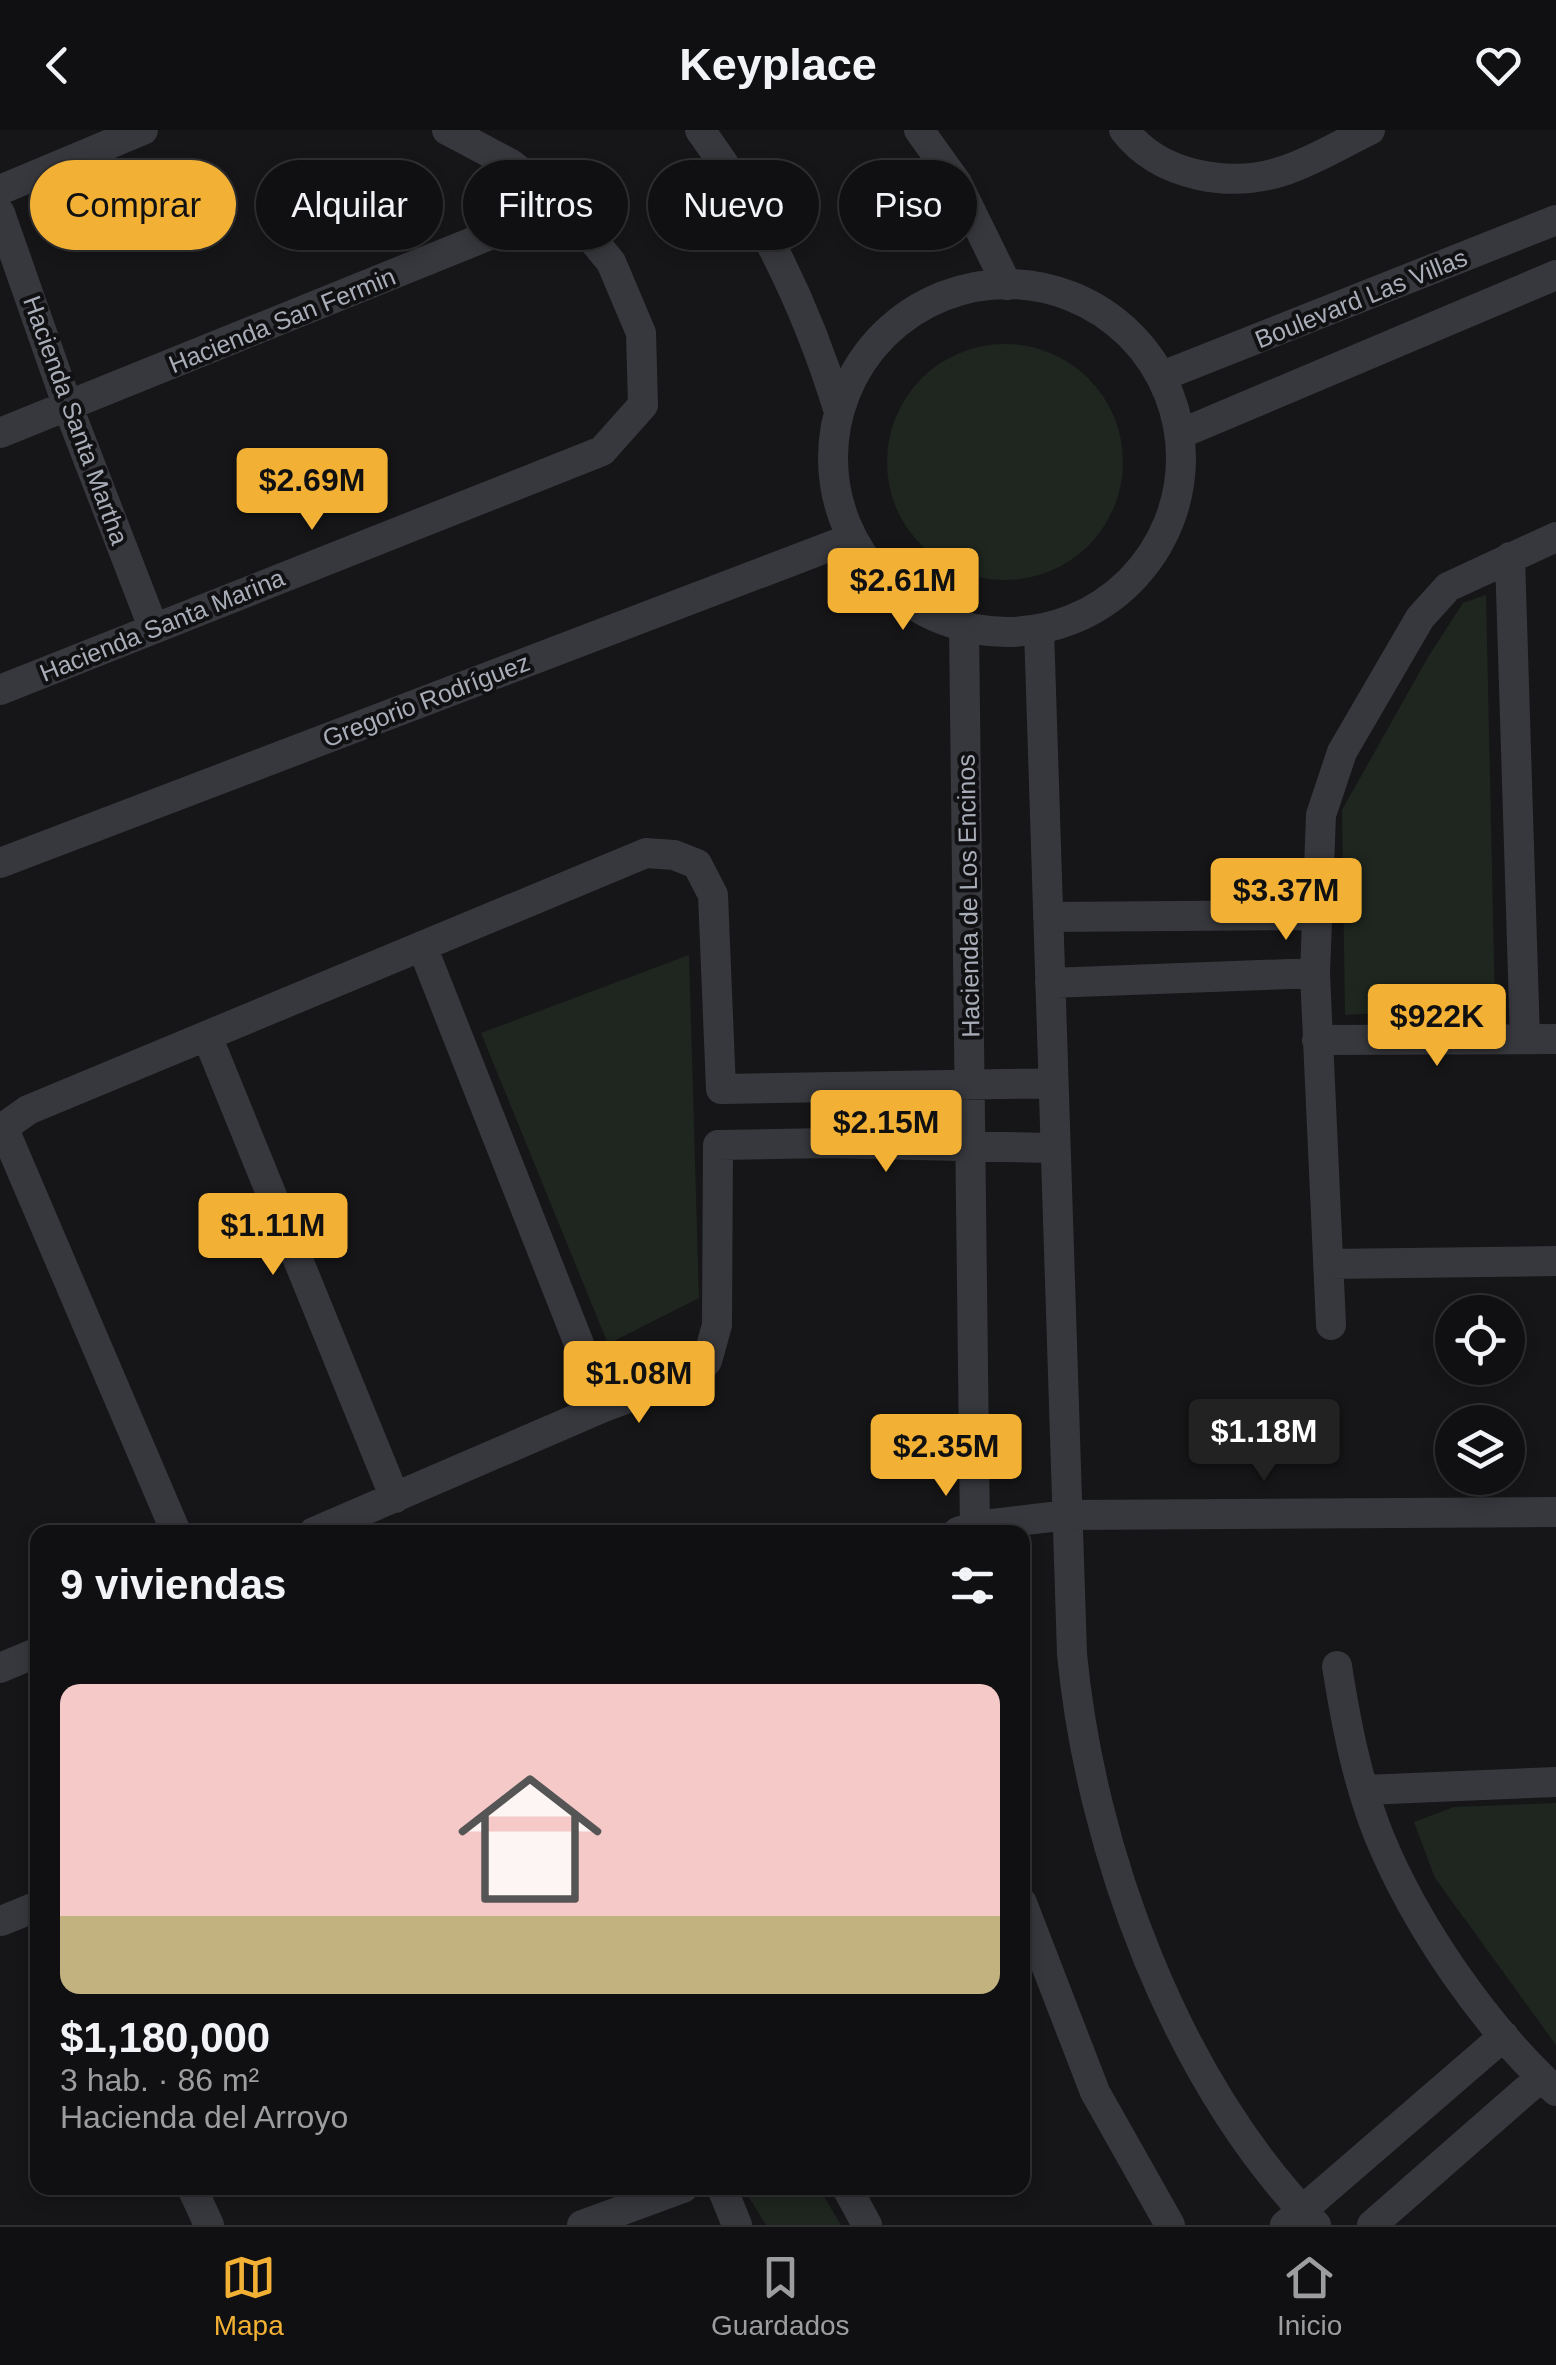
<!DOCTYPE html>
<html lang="es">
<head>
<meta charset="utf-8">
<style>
	:root { --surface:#101012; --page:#19191b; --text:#f1f3f6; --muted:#9c9d9f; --line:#303032; --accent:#f2b134 }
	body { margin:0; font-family:Arial,sans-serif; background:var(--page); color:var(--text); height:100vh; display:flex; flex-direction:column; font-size:38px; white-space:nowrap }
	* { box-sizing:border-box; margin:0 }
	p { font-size:32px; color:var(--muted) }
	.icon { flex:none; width:55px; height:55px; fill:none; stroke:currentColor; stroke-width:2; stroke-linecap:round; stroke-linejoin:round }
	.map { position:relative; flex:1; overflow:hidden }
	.side { position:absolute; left:30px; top:1395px; width:1000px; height:670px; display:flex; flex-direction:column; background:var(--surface); border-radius:20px; box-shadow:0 5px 15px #0003,0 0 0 2px var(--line) }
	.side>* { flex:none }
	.banner { position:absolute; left:30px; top:30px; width:1000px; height:90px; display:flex; gap:20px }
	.fabs { position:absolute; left:1435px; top:1165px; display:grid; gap:20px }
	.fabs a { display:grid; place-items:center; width:90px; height:90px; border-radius:50%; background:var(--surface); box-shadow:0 5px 15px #0003,0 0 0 2px var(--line); font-size:50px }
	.price { position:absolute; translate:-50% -85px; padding:0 22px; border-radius:10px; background:var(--accent); color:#111; font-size:32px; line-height:65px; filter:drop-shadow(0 2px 5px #0008) }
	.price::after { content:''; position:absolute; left:50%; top:60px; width:30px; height:22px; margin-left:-15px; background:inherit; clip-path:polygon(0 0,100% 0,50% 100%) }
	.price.selected { background:#222; color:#fff }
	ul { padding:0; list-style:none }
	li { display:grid; align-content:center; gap:20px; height:530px; padding:0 30px }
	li+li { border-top:2px solid var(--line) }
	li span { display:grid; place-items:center; height:310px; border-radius:20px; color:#555 }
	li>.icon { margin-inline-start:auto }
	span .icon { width:180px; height:180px; fill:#fffc; stroke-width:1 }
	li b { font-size:42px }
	h2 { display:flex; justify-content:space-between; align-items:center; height:120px; padding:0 30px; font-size:42px }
	.pill { padding:0 35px; border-radius:45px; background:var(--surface); box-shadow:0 5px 15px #0003,0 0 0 2px var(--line); font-size:35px; line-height:90px }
	.pill.selected { background:var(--accent); color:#111 }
	header { display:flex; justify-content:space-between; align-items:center; height:130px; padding:0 30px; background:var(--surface); font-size:45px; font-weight:700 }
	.tabs { display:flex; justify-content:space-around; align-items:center; height:140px; border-top:2px solid var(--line); background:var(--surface); font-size:28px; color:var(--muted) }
	.tabs a { display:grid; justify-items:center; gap:5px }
	.tabs .selected { color:var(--accent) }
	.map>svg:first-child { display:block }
	.green { fill:#1e261f }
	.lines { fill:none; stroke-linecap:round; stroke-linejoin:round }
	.street { stroke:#37383d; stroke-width:30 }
	.labels { text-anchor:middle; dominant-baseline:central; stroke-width:8; stroke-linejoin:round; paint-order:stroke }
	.street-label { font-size:25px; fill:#a8adb8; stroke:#111113 }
</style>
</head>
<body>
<header><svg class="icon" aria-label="back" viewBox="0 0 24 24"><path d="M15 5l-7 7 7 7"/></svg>Keyplace<svg class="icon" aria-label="heart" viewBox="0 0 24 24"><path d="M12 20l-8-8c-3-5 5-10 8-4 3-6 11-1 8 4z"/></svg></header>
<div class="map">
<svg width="1556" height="2095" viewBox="0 0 1556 2095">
	<rect width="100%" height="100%" fill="#161618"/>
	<path class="green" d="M887 332a118 118 0 1 1 236 0a118 118 0 1 1-236 0Z
		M1486,465l9,412 -150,8 -3,-205 86,-153 35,-54z
		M689,825l10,343 -91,46 -127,-311z
		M1556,1673v242l-121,-167 -21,-56 40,-15z
		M757,2058h62l22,37h-75l-21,-34z"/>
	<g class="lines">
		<path class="street" d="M700,0c64,87 108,180 139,282
			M919,0l38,53 50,102
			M1124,0c36,47 107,59 162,40 29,-10 57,-27 84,-40
			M0,60l143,-60
			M0,83l68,194 85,220
			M833 328a174 174 0 1 1 348 0a174 174 0 1 1-348 0Z
			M1165,245l391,-155
			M0,303l564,-228
			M1180,304l376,-159
			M1510,427l15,482
			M964,497l11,905
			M1039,499l33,1025c19,198 104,427 244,571
			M0,560l602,-239 41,-46 -2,-72 -30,-71 -47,-57 -53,-41 -64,-34
			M0,733l852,-325
			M1048,787l268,-2
			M422,816l182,461
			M1050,853l265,-10
			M207,906l188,462
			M1317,910l239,-1
			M3,997l173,405
			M0,1000l28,-20 618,-257 28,2 23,9 16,31 8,194 332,-6
			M1328,1134l228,-3
			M1331,1195l-16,-352 6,-158 21,-63 78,-134 28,-31 108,-50
			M314,1402l290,-125 92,-34 11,-12 10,-36 1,-180 109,-2 228,5
			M958,1402l17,-6 93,-11 488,-3
			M1337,1536c9,57 20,115 42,170 37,90 105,189 177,255
			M0,1538l38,-16
			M1364,1660l192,-8
			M1022,1773l73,189 75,133
			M1,1791l37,-15
			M192,2058l17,37
			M722,2058l15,37
			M847,2058l20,37
			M582,2095l101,-37
			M1285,2095l219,-189
			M1372,2095l169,-148"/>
	</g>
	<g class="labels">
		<g class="street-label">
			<text transform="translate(1361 168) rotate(-22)">Boulevard Las Villas</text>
			<text transform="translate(282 190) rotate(-22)">Hacienda San Fermin</text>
			<text transform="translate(76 290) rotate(70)">Hacienda Santa Martha</text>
			<text transform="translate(162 495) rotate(-22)">Hacienda Santa Marina</text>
			<text transform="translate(426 570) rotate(-21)">Gregorio Rodríguez</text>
			<text transform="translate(968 766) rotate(-91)">Hacienda de Los Encinos</text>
		</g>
	</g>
</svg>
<div class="fabs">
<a><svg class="icon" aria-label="locate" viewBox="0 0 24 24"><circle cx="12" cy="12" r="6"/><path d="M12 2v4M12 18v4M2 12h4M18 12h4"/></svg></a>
<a><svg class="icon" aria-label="layers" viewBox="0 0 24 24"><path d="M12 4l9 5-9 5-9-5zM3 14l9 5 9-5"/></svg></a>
</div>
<b class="price" style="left:312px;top:403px">$2.69M</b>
<b class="price" style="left:903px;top:503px">$2.61M</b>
<b class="price" style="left:1286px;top:813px">$3.37M</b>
<b class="price" style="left:1437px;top:939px">$922K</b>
<b class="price" style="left:886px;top:1045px">$2.15M</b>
<b class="price" style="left:273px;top:1148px">$1.11M</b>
<b class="price" style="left:639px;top:1296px">$1.08M</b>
<b class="price selected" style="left:1264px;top:1354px">$1.18M</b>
<b class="price" style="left:946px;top:1369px">$2.35M</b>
<div class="banner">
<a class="pill selected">Comprar</a>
<a class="pill">Alquilar</a>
<a class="pill">Filtros</a>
<a class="pill">Nuevo</a>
<a class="pill">Piso</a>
</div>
<section class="side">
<h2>9 viviendas<svg class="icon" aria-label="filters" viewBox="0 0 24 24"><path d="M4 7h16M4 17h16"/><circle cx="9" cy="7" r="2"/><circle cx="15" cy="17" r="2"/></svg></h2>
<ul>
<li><span style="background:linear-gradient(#f6c9c9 75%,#c2b280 0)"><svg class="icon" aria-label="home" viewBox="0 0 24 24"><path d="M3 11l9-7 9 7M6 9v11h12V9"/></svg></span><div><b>$1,180,000</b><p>3 hab. · 86 m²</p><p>Hacienda del Arroyo</p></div></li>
</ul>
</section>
</div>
<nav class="tabs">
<a class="selected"><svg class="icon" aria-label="map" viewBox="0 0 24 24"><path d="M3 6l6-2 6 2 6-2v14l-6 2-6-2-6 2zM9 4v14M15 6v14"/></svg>Mapa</a>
<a><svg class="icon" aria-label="saved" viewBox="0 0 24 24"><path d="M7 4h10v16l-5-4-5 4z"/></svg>Guardados</a>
<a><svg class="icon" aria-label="home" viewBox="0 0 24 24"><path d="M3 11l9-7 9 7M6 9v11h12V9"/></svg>Inicio</a>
</nav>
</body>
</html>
